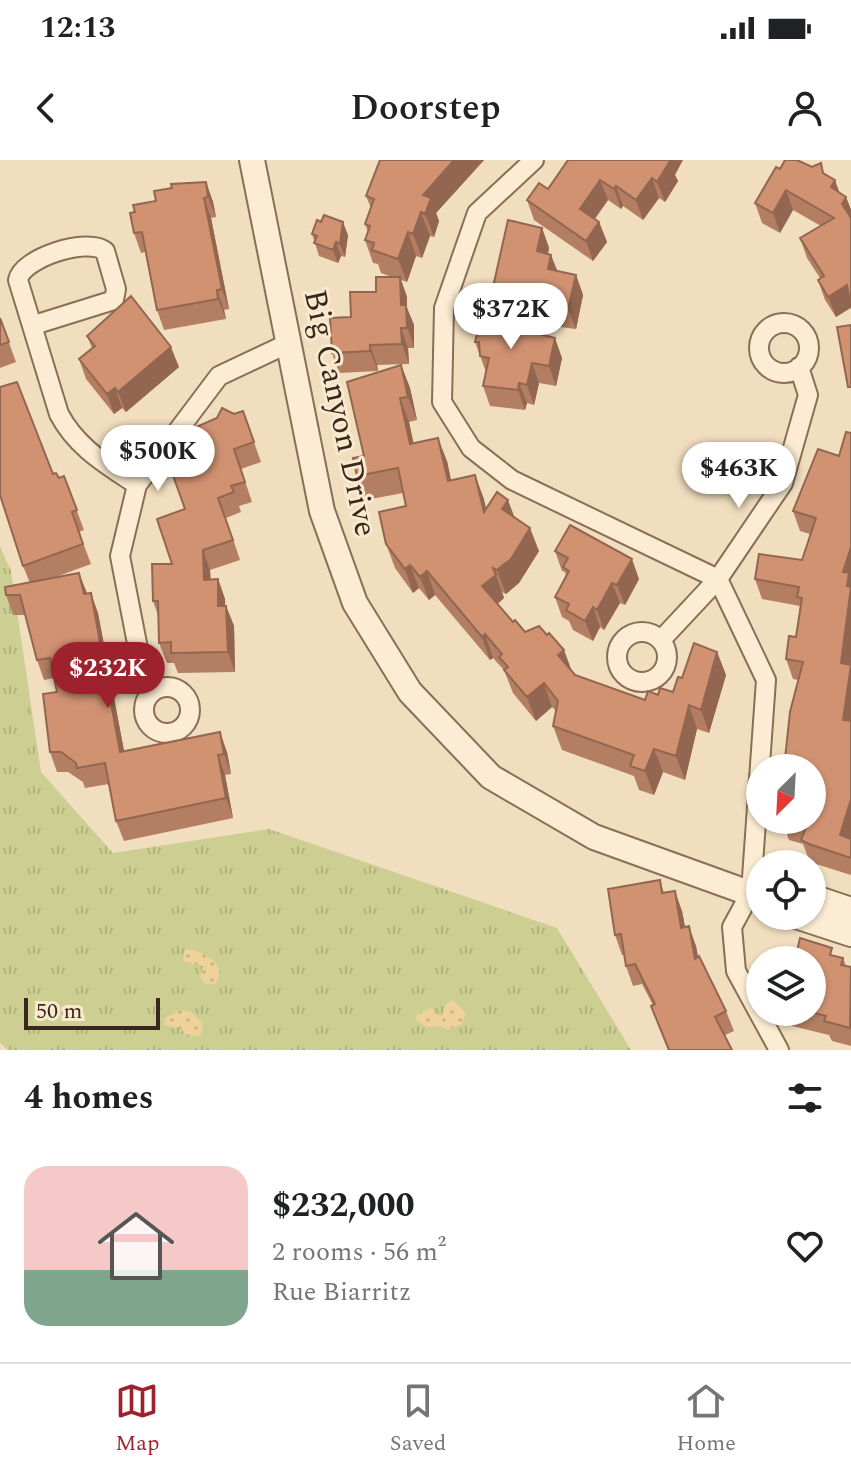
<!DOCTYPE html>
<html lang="en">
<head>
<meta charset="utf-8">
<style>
	:root { --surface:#fff; --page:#f6f6f6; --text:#202124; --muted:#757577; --line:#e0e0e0; --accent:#9d222d }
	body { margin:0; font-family:Spectral,serif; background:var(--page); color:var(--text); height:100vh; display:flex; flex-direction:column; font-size:30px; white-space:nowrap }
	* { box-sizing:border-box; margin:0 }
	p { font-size:26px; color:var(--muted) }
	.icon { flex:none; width:44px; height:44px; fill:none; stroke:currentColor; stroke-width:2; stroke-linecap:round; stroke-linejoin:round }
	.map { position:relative; height:890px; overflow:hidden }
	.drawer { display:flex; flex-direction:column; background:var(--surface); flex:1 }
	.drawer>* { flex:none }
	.needle { width:52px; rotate:204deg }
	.controls { position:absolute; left:746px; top:594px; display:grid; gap:16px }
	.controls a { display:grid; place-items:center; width:80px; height:80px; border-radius:50%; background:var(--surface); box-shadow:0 2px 6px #0004; font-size:40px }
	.scale { position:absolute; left:24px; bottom:20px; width:136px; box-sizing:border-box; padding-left:8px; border:4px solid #39271c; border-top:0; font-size:22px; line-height:28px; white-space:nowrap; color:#39271c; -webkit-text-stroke:6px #f8e9cf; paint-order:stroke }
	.price { position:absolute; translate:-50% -68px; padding:0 18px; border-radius:28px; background:#fff; color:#222; font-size:26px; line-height:52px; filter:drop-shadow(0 2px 4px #0008) }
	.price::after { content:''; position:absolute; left:50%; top:48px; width:24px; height:18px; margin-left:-12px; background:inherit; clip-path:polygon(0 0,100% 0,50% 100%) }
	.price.current { background:var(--accent); color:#fff }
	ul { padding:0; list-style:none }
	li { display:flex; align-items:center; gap:24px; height:200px; padding:0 24px }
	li+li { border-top:2px solid var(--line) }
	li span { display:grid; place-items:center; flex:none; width:224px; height:160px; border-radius:24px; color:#555 }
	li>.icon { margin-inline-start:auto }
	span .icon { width:96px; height:96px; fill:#fffc; stroke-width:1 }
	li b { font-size:34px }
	h2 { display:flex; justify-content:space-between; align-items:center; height:96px; padding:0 24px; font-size:34px }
	.status { display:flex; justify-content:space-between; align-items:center; height:56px; padding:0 40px; background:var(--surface); direction:ltr }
	.status svg { height:22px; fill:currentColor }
	header { display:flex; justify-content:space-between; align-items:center; height:104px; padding:0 24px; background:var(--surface); font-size:36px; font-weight:600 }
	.menu { display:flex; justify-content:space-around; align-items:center; height:112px; border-top:2px solid var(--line); background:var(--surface); font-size:22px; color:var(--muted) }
	.menu a { display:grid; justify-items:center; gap:4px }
	.menu .current { color:var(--accent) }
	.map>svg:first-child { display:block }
	.grass { fill:url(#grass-tufts) }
	.sand { fill:url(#sand-dots) }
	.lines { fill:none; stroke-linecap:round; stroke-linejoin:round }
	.minor-casing { stroke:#8a6e56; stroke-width:22 }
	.tertiary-casing { stroke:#8a6e56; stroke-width:28 }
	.minor { stroke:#fbecd3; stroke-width:18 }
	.tertiary { stroke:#fbecd3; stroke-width:24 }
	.wall { fill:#b47e62 }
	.shaded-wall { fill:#926650 }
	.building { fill:#d19272; stroke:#926650; stroke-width:2 }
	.labels { text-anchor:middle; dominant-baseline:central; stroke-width:6; stroke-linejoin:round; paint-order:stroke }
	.street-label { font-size:32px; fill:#39271c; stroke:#f8e9cf }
</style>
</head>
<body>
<div class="status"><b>12:13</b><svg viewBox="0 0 49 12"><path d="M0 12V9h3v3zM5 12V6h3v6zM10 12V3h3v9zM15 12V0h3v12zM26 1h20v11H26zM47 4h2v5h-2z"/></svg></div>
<header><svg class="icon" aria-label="back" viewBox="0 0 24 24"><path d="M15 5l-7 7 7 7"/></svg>Doorstep<svg class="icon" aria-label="person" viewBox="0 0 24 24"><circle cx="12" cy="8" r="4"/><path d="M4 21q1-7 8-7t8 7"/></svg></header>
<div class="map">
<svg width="851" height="890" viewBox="0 0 851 890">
	<defs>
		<pattern id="grass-tufts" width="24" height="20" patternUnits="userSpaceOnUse" patternTransform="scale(2)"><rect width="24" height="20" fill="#cdcf92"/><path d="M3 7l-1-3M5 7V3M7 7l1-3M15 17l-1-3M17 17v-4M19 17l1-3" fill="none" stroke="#b1b27d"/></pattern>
		<pattern id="sand-dots" width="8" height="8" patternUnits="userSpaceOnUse" patternTransform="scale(2)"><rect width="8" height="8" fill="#efd19a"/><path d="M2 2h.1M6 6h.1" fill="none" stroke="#ceb384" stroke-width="1.8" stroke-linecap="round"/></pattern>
	</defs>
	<rect width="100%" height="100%" fill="#f1debf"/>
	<path class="grass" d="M0,386l11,25 30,201 72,81 156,-24 288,99 74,122h-623l-8,-7z"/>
	<path class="sand" d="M185,789c14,1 32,9 35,24l-4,11h-11l-5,-7 3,-11 -20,-5z
		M453,840l13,13 -5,12 -13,4 -8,-3 -14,1 -10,-7 1,-6 14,-6 10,9 6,-14z
		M181,850l9,1 13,12 -2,12 -14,2 -6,-9 -17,-3 1,-7z"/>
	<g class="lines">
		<g class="minor-casing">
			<path id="minor" d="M534,0l-57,53 -33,95 -2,94 29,46 41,32 206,99 48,101 -15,212 -19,35 4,44 43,79
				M759 188a25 25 0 1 1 50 0a25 25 0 1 1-50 0Z
				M34,165l80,-25 2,-11 -11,-38c-18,-14 -83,7 -87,29l41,134c18,34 47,50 78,71
				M617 497a25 25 0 1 1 50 0a25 25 0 1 1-50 0Z
				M661,480l57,-61 65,-96 25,-88 -9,-28
				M144 550a23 23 0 1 1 46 0a23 23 0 1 1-46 0Z
				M151,533l-10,-29 -21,-108 17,-71 82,-109 72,-34"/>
		</g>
		<g class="tertiary-casing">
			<path id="tertiary" d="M252,0l70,351 33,92 55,89 81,85 103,60 166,60
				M812,737l39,13
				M796,756l55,18"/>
		</g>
		<use href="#minor" class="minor"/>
		<use href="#tertiary" class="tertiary"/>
	</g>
	<path class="wall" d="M380,0h104l-48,53 3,8 -5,16 -4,-1 -8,22 -6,-2 -9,26 -6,-2 6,17v11l7,17v23h-6l1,16 -32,1 1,6 -39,2 -7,-20 19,-36 41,-40 -11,-4 -3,-9 -5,-1 -8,-23 3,-8 -3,-8 6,-16 -5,-12z
		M568,0l107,15 3,6 -13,21 -6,-4 -16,22 -20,-14 -2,3 -13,-9 -13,19 4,3 8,20 -14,19 -59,-41 -7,-20 21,-11z
		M780,9l45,5 14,19 7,4 5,13v98l-15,9 -11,-17 -7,-20 2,-2 -13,-20 -7,-20 21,-12 -28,-16 -13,23 -18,-10 -7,-20z
		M206,22l7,20 3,15 -5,1 18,91 -5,1 2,9 -62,11 -7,-20 -12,-58 -4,1 -7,-20 1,-21 21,-11z
		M542,68l7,20 -1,6 9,17 19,4 7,20 -7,34 -32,-4 -2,10 20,23 -6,28 -17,-3 -5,22 -7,-2 -2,7 -35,-4 -7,-20 3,-14 -11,-30 57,-16 3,7 3,1 -12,-21 -25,-6 -8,-20z
		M312,74l36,1 -3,22 -4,-1 -3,7 -19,-7z
		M0,158l16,44 -16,6z
		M87,176l92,31 -53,45 -4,-4 -8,6 -28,-35 -7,-20 13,-11z
		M401,205l9,23 7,32 -8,2 4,21 34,18 4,19 24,-5 11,33 29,9 24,34 -20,32 -13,11 -4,-2 2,6 -7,6 16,18 62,53 70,25 13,-5 15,-3 9,-14 35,-26 9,23 -17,58 -12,-4 -12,51 -22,-8 -9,23 -15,-5 -5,-14 -72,-26 -9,-24 3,-15 -4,-4 -16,14 -23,-28 -9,-23 -11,-12 -3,2 -55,-65 -6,5 -10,-12 -6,5 -18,-25 -9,-24 20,-38 -3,-13 -37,7 -9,-24 7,-20z
		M243,251l18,51 -20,7 11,33 -13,4 2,6 -15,6 14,42 -30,10 1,10 7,-1 7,20v7h1l8,20 1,46 -57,1 -4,-10h-7l-8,-20v-25l-6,-17 19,-37 13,-55 5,-45 27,-46z
		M839,296l12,209v210l-35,-11 -7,-4 -6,-16 -14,-4 -7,-20h30l-14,-140 -5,-1 -7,-20 10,-22 4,-31 -38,-7 -7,-20 47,-19 8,-26 -10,-3 -7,-20z
		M53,314l6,4 5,-2 20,54 -5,2 12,32 -41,15 37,15 11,19 26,138 103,1 4,22 -6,1 8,43 -109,23 -8,-20 -7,-37 -24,4 -2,-6 -15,-10h-11l-7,-20 7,-60 -3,-14 -10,2 -7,-20 -12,-45h-12l-7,-20 24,-12 -7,-17z
		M555,391l84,28 -14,26 -5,-2 -16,27 -4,-3 -7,14 -20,-11 -4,-9 -7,-4 -7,-20 11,-21 -1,-4 -3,-1z
		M660,720l4,13 18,18 3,16 11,19 2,11 28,54 8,20 -9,4 7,15h-64l-17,-44 2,-1 -11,-21 -9,2 -7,-20 -2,-11h-2l-7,-20z
		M787,796h48l8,2 3,8 5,1v79l-19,-5 -3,-6 -37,-9 -5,-14h25v-52h-24z"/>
	<path class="shaded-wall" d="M454,0h30l-48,53 3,8 -5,16 -9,-23 -2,-19z
		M667,0h16l-8,15 3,6 -13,21 -8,-20z
		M652,18l7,20 -16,22 -7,-20z
		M600,20l8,20 -21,29 -7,-20z
		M835,20l7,20 -11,-13z
		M206,22l7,20 3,15 -8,-20z
		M616,26l7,20 -2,3 -7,-20z
		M786,30l7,20 -13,23 -7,-20z
		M846,37l5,13v12l-9,-18z
		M204,38l7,20 18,91 -7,-20z
		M421,52l9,24 -8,22 -9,-24z
		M343,62l5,13 -3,22 -5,-13z
		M599,62l8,20 -14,19 -7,-20z
		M542,68l7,20 -5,23 -7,-20z
		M408,72l8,24 -9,26 -9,-23z
		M336,82l5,14 -3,7 -5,-13z
		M551,95l8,20 -11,-6z
		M576,115l7,20 -7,34 -8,-20z
		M400,117l7,20v11l7,17v23l-13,-43z
		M847,125l4,22 -15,10 -8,-20z
		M217,130l7,20 2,9 -8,-20z
		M537,145l7,20 -3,14 -7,-20z
		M401,168l7,20 1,16 -7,-20z
		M555,178l7,20 -6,28 -7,-20z
		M370,185l7,20 1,6 -8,-20z
		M171,187l8,20 -53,45 -8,-20z
		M532,203l7,20 -5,22 -7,-20z
		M401,205l9,23 7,32 -9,-23z
		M519,223l8,20 -2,7 -7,-20z
		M115,228l7,20 -8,6 -7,-20z
		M400,238l9,24 10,46 -9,-24z
		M438,278l9,23 9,44 -8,-24z
		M475,315l9,24 8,36 -8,-23z
		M508,340l9,24 -15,-15z
		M530,368l9,23 -20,32 -13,11 -9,-24z
		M851,387v115l-3,21 -7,-20 2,-91z
		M203,390l7,20 1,30 -7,-20z
		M632,399l7,20 -14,26 -8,-20z
		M410,405l9,23 -6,5 -8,-24z
		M427,411l8,24 -6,5 -9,-23z
		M79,413l8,20 -3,1z
		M496,415l8,23 -13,12 -9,-24z
		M218,419l7,20 1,27 -8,-20z
		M612,423l8,20 -16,27 -7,-20z
		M91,433l7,20 30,159 -8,-20z
		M226,446l8,20 1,46 -7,-20z
		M593,447l7,20 -7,14 -8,-20z
		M485,474l8,24 -3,2 -8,-23z
		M564,490l9,24 -15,-19z
		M717,492l9,23 -17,58 -8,-23z
		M851,507v66l-8,-13z
		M544,523l8,24 -16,14 -9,-24z
		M689,545l8,24 -12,51 -9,-24z
		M220,572l7,20 4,22 -7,-20z
		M654,589l9,23 -9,23 -9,-24z
		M218,595l7,20 8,43 -7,-20z
		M851,639v43l-11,-7z
		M675,731l7,20 7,37 -8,-20z
		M689,766l7,20 6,33 -7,-20z"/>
	<path class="building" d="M380,0h74l-31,35 8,3 -6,16 -4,-2 -8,22 -5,-2 -10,27 -26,-9 2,-7 -9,-3 5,-14 -5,-2 9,-25 -8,-3z
		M568,0h101l1,1 -13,21 -5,-4 -16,22 -20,-14 -2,3 -14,-9 -20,29 19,13 -13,19 -59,-41 12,-17 9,6z
		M785,0h12l15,7 9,-4 2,10 12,7 -4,7 15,10 -4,7 9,14v90l-4,-23 -19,12 -10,-17 6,-4 -24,-38 34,-20 -48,-28 -13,23 -18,-10 21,-36 4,2z
		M206,22l2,15 -4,1 18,91 -5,1 1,9 -61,11 -15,-78 -8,1 -4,-20 5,-1 -2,-7 23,-4 -2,-10 18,-3 -1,-4z
		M324,55l19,7 -3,22 -4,-2 -3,8 -19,-7 3,-7 -5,-2 5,-14 4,2z
		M508,60l34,8 -5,23 14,4 -3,14 28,6 -8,34 -31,-4 -3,14 -16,-26 -25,-6z
		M376,117h24l1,28h5l1,23h-6l1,16 -32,1v6l-38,2 -2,-35 21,-1 -1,-25h26z
		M131,136l40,51 -53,45 -3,-4 -8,6 -28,-35 16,-13 -8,-10z
		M482,154l50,12 -1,6 24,6 -6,28 -17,-3 -5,22 -8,-2 -1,7 -35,-4 6,-28 -9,-2 -1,-14h-4z
		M0,158l9,24 -9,3z
		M851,165v62h-3l-11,-60z
		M401,205l7,32 -8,1 10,46 28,-6 10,43 27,-6 9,37 13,-20 11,8 -6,9 28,19 -19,31 -14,11 -4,-2 3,7 -14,11 31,36 2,-2 10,12 14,-6 8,9 2,-2 15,17 -6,5 17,20 70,25 3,-9 10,4 2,-7 13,4 5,-15 4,1 12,-35 23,9 -16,58 -12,-5 -13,51 -22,-7 -9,22 -15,-5 4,-11 -81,-29 5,-25 -14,-18 -17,14 -23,-27 4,-3 -9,-10 3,-3 -17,-20 -3,3 -55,-66 -7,6 -10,-12 -5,4 -19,-25 -7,-32 27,-6 -8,-38 -41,8 -4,-18 11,-2 -17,-74z
		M17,222l36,92 3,-1 3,5 5,-2 13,34 -5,2 11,32 -60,22 -23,-71v-108z
		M222,248l12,6 9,-3 11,31 -20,7 11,33 -14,4 3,6 -16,6 15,42 -30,10 1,30 14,-1v27h8l2,46 -57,1v-11l-12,1 -1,-42h-5l-1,-37h20l-15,-45 28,-10 -14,-39 19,-6 -10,-30 37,-16z
		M846,272l5,1v114l-8,25 6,1 -2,13 4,1 -10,76 10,2 -8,55 8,1v78l-11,36 11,4v19l-42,-14 -8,-4 5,-13 -24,-7h30v-52h-28l6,-56 13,-50 -17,-3 3,-23 7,1 6,-39 -5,-1 2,-10 -44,-8 4,-25 43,6 14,-42 -23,-7 25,-62 21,7z
		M570,365l62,34 -15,26 -5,-2 -15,27 -4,-3 -8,14 -19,-11 3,-6 -14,-7 14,-26 -6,-4 5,-9 -13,-7z
		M79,413l5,21 7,-1 29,159 100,-20 4,22 -6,1 8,43 -110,23 -11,-58 -28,5 -1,-5 -15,-11h-11l-7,-58 14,-2 -7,-34 -13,2 -17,-65h-14l-1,-8z
		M660,720l2,13 13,-2 6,37 8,-2 6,33 4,-3 27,55 -11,6 17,33h-63l-18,-44 4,-2 -20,-40 -9,2 -5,-32 -6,1 -7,-46z
		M800,778l32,10 -2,7 13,3 -2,7 10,2 -1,61 -26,-7 2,-5 -16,-4h2v-52h-23l-2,-4 10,-5z"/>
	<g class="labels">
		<g class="street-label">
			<text transform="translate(340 253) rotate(78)">Big Canyon Drive</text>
		</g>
	</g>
</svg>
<div class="controls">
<a><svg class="needle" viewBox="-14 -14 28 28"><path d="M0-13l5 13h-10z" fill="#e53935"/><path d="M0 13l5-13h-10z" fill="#757577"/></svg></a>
<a><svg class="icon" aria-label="locate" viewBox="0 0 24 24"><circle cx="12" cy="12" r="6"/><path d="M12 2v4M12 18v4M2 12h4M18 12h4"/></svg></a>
<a><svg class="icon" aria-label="layers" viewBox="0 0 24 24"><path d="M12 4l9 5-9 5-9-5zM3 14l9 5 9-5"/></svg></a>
</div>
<div class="scale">50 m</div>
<b class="price" style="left:511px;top:191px">$372K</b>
<b class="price" style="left:158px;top:333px">$500K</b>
<b class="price" style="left:739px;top:350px">$463K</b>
<b class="price current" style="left:108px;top:550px">$232K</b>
</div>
<section class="drawer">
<h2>4 homes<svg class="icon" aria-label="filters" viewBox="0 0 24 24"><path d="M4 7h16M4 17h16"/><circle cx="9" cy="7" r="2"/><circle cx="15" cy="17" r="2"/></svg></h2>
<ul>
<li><span style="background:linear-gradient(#f6c9c9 65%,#7fa58c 0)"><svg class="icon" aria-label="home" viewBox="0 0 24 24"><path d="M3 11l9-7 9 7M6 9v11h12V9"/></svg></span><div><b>$232,000</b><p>2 rooms · 56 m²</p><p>Rue Biarritz</p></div><svg class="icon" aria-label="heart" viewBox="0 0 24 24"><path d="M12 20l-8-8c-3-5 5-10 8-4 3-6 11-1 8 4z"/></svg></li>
</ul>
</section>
<nav class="menu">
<a class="current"><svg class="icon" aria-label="map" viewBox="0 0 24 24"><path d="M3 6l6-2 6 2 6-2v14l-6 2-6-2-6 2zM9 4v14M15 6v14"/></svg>Map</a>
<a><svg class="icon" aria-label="saved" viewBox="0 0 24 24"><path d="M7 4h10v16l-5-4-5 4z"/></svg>Saved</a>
<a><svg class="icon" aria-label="home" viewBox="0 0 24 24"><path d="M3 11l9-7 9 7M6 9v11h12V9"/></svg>Home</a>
</nav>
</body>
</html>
